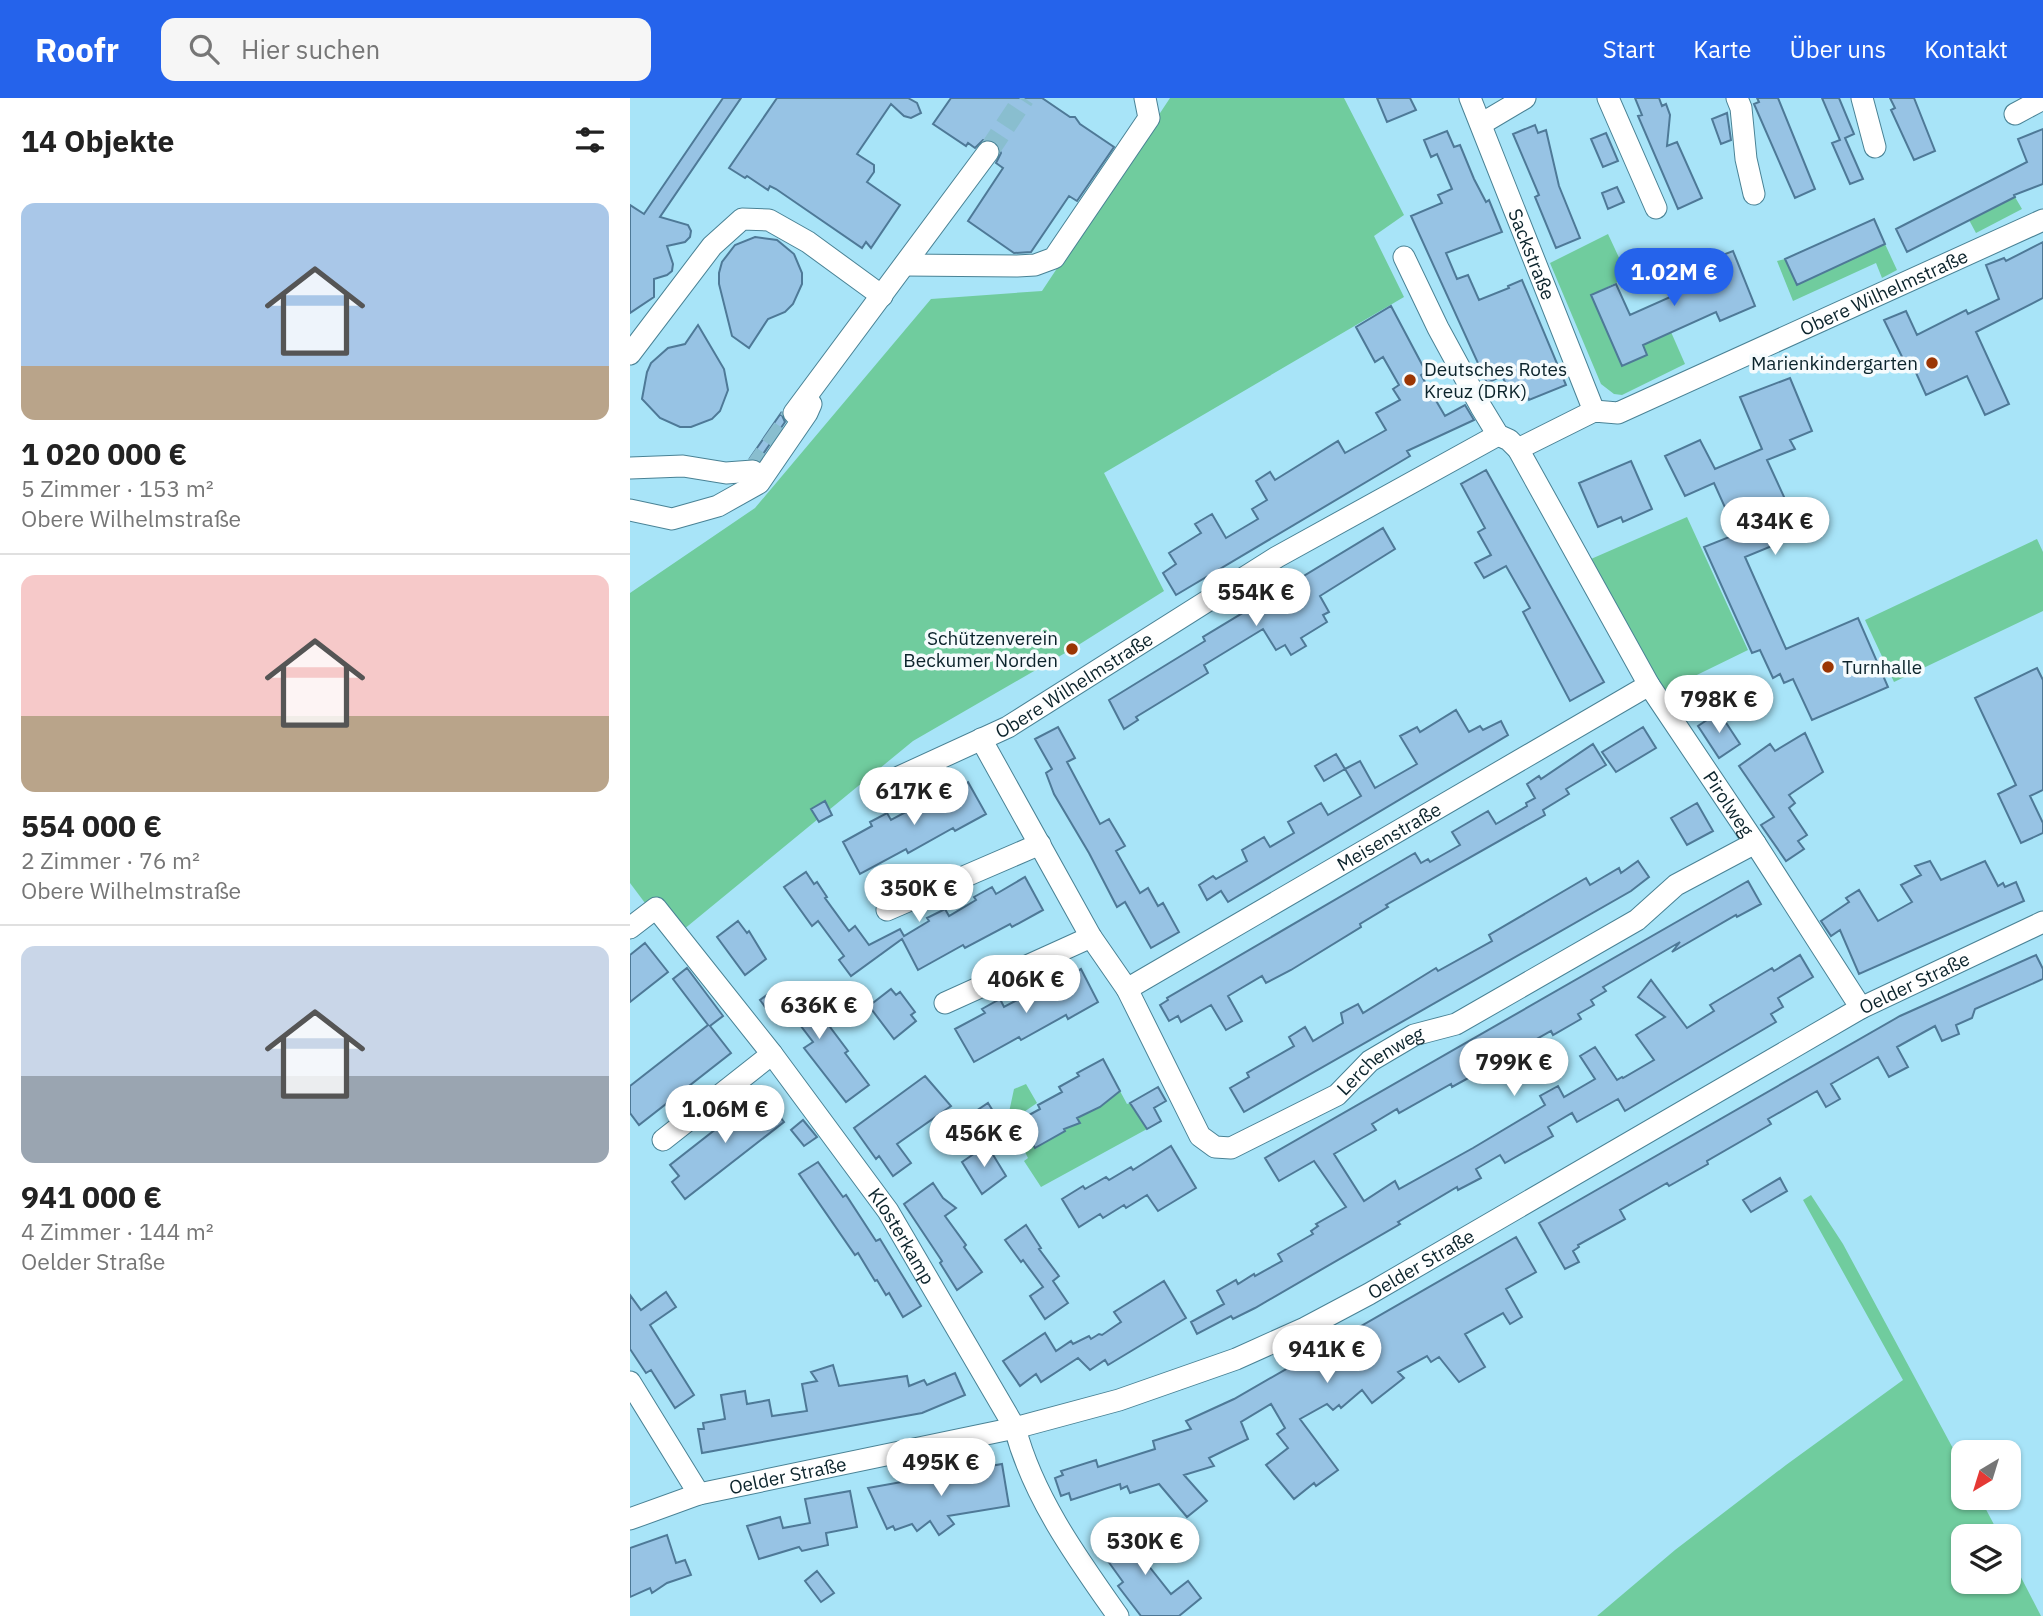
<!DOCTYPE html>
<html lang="de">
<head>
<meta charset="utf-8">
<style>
	:root { --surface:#fff; --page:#f6f6f6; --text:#222; --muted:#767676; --line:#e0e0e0; --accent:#2563eb }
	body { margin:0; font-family:"IBM Plex Sans",sans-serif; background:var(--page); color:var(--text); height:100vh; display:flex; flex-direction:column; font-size:26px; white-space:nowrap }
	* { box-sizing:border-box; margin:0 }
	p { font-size:23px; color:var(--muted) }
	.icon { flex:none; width:38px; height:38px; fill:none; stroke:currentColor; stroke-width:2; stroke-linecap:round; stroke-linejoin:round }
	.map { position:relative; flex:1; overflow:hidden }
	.sheet { display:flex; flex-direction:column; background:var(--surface); width:630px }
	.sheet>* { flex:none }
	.needle { width:46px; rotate:218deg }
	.controls { position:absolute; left:1321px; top:1342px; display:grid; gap:14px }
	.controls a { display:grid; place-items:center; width:70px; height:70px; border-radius:14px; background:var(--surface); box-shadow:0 2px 5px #0004; font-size:35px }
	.price { position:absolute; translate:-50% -60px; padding:0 16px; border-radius:24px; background:#fff; color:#222; font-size:23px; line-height:46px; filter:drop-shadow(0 2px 4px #0008) }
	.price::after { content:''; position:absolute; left:50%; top:42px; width:21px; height:16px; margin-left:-10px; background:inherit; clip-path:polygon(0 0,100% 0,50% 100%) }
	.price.on { background:var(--accent); color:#fff }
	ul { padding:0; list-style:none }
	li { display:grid; align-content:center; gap:14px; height:371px; padding:0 21px }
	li+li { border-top:2px solid var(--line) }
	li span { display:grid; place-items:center; height:217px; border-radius:14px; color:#555 }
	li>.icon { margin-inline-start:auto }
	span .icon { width:126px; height:126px; fill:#fffc; stroke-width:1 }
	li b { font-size:30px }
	h2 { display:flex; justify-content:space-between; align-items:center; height:84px; padding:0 21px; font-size:30px }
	header { display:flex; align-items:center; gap:42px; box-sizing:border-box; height:98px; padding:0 35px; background:var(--accent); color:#fff }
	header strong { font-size:33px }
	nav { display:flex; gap:38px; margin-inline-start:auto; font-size:24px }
	.search { width:490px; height:63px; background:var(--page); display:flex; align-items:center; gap:18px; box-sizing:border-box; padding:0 24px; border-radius:14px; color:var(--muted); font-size:26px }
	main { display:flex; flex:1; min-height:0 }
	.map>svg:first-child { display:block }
	.green { fill:#70cc9e }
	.building { fill:#97c3e4; stroke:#4e7997; stroke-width:2 }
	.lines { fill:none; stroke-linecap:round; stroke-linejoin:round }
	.minor-tunnel { stroke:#89becf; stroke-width:21; stroke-dasharray:21 10; stroke-linecap:butt }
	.minor-casing { stroke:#498295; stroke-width:23 }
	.minor { stroke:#fff; stroke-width:21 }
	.poi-dot { fill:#9b3604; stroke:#f5fbfd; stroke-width:2.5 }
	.labels { text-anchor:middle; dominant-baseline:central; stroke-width:7; stroke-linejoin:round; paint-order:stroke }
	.street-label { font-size:19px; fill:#0c242c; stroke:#f5fbfd }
	.poi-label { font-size:19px; fill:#0c242c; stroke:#f5fbfd; text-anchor:end }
</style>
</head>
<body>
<header>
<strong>Roofr</strong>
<div class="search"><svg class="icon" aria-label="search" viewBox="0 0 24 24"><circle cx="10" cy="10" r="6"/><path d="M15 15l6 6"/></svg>Hier suchen</div>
<nav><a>Start</a><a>Karte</a><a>Über uns</a><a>Kontakt</a></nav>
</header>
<main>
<section class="sheet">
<h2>14 Objekte<svg class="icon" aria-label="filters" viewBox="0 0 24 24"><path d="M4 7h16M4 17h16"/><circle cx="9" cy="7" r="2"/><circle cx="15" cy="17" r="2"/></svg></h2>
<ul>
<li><span style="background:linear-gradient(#a9c7e8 75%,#b9a48a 0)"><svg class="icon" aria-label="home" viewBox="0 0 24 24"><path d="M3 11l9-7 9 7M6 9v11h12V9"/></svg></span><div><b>1 020 000 €</b><p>5 Zimmer · 153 m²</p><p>Obere Wilhelmstraße</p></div></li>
<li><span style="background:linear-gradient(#f6c9c9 65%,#b9a48a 0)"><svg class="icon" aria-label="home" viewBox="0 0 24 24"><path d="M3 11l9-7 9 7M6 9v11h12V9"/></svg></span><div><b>554 000 €</b><p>2 Zimmer · 76 m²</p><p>Obere Wilhelmstraße</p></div></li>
<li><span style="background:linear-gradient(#c9d6e8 60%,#9aa5b1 0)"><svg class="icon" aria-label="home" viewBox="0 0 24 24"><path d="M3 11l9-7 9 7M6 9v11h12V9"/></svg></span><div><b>941 000 €</b><p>4 Zimmer · 144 m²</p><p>Oelder Straße</p></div></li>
</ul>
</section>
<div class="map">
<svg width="1413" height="1518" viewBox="0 0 1413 1518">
	<rect width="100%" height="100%" fill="#a8e4f8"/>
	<path class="green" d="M540,0h174l60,117 -30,21 30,61 -300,176 60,118 -92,58 -159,92 -241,198 -42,-56v-290l125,-85 176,-209 111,-8z
		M1385,99l7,12 -46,24 -7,-13z
		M978,136l20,43 -37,18 31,70 25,-10 -4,-10 28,-13 14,32 -63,31 -8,-1 -13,-10 -51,-121z
		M1255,146l12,26 -15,8 -6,-15 -83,38 -16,-40 8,-2 12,25z
		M1057,419l61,133 -86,42 -71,-133z
		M1407,441l6,13v59l-149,71 -29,-62z
		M396,986l11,19 -19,13 18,32 42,-27 2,2 -4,-6 44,-26 7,13 3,-1 17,26 -106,58 -17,-26 4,-3 -20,-41 6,-28z
		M1181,1097l32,49 120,223 1,31h16l20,38h-36v46h45v-28l32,62h-444l78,-66 111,-85 117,-85 -100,-180z"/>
	<path class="building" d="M93,0h18l-81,119 28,8 3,6 -1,6 -5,5 -18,4 6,18 -1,7 -5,4 -13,4v18l-24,16v-108l14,9z
		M147,0h131l9,5 4,10 -10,5 -7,-2 -13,-12 -34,50 17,11v7l-7,10 33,23 -29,43 -5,-6 -4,6 -86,-59 -6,-3 -2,4 -21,-14 -2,2 -16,-10z
		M321,0h91l28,19h5l5,7 34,23 -37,54 -8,-5 -38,56 -17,1 -46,-32 35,-53 -7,-5 5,-10 -6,-12 -12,-1 -8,8 -7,-5 -2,3 -33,-22z
		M747,0h33l6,12 -29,12z
		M1005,0h24l3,8 4,-2 4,11 -3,31 10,-4 25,56 -24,11 -40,-93 4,-1z
		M1127,0h21l37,91 -20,9 -41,-94 5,-2z
		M1192,0h17l15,36 -9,4 18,41 -13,5 -18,-41 8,-3z
		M1260,0h24l21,53 -21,9 -23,-50 4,-2z
		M1097,15l4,27 -10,4 -9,-25z
		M905,27l3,8 8,-3 13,56 21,52 -24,10 -21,-51 4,-2 -26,-61z
		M1413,31v55l-29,11 1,2 -108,55 -11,-23 131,-67 -9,-23z
		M817,33l7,16 6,-2 14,34 12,23 3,-2 13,32 -56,21 11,26 11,-4 11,25 30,-12 -1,-2 14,-6 44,105 -37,15 -5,-15 -16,3 -6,-12 -15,7 -76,-167 31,-13 -4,-8 14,-6 -15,-35 -6,3 -7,-17z
		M976,35l12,28 -15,6 -12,-28z
		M987,89l7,15 -16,7 -6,-16z
		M1244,121l11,25 -88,41 -12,-26z
		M125,139l22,3 17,14 8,19v11l-9,20 -8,8 -17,7 -19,29 -17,-12 -13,-52v-11l3,-11 13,-17z
		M1413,144v56l-67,34 33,72 -24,11 -18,-39 -41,19 -13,-29 -5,3 -24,-49 22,-9 11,24 49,-25 2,4 31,-15 -13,-34 18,-7 2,3z
		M1103,153l22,55 -35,15 -4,-9 -73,33 4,10 -25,11 -31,-71 25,-11 14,31 74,-33 -7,-17z
		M761,208l35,66 -5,3 24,41 20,-11 9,15 -67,31 3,5 -234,139 -13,-22 13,-9 -7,-11 32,-20 -6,-9 17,-10 14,24 32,-19 -6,-10 15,-9 -11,-19 14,-9 5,8 63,-39 7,12 41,-23 -10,-17 24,-13 -7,-11 6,-4 -16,-28 -8,5 -19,-35z
		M68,227l26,44 4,21 -8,21 -8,8 -21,8h-11l-20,-9 -18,-19 5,-27 4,-9 17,-15 17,-4z
		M1160,280l22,53 -22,9 5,9 -28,11 24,52 -4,2 9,22 -51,21 41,92 72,-31 30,69 -76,33 -19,-41 -9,4 -4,-9 -7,4 -13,-28 -8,3 -48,-106 33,-13 -23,-51 -29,13 -20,-40 35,-16 15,29 47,-20 -22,-52z
		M151,315l4,9 -26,38 -9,-2z
		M1001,363l21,48 -29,13 -2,-5 -23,10 -19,-44z
		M856,372l118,212 -34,19 -47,-89 7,-4 -24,-42 -22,12 -9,-15 16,-8 -13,-23 7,-4 -24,-44z
		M753,430l12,21 -75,47 9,16 -6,3 4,7 -26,16 5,8 -15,9 -6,-10 -9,5 -13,-21 -59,36 4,8 -72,44 2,3 -14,9 -15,-29 96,-59 -2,-4z
		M1407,570l6,12v110l-13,6 13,27v10l-22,10 -23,-49 18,-9 -41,-87z
		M826,612l13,22 11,-6 3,4 18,-9 7,14 -280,167 -7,-11 -14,9 -8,-15 14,-9 3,3 31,-18 -5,-11 22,-13 6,10 24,-14 -6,-11 33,-19 7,12 33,-19 -16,-27 15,-8 15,27 42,-24 -17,-28 17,-9 3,5z
		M1089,614l21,32 -21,14 -21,-32z
		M428,629l17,31 -8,4 33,62 9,-5 16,27 -9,5 24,42 8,-5 10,18 5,-3 16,29 -28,16 -26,-46 -8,5 -28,-54 -35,-59 -8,-21 6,-4 -17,-30z
		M1013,629l13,21 -40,24 -14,-20z
		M1175,635l18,39 -34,23 6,8 -6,5 18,27 -9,6 6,8 -18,12 -25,-36 13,-8 -35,-51 31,-22 5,7z
		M963,646l13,21 -40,24 3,5 -26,16 2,5 -159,90 2,2 -28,17 1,3 -70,43 -25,13 -4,-7 -34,20 14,25 -16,9 -15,-25 -30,17 -3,-6 -9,5 -9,-16 8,-5 -1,-2 248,-145 6,10 7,-4 2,3 30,-17 -8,-13 36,-21 8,13 31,-18 -1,-3 9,-5 -8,-14 12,-8 2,3z
		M706,656l9,15 -21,12 -9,-15z
		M338,684l18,32 -31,17 -2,-3 -45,25 -2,-4 -46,25 -17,-32 29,-16 -2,-4 17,-9 4,7 28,-15 -2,-5 17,-9 4,8z
		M195,703l7,14 -13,7 -8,-13z
		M1067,705l16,28 -26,14 -16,-27z
		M1008,763l11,16 -18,14 -387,221 -14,-24 19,-11 -2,-4 47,-27 -5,-9 16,-10 8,14 30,-18 -2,-10 17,-9 5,9 73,-45 2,3 54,-30 -3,-6 97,-57 4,7 29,-17 2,5z
		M1300,763l11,19 44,-19 13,25 5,-3 2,4 11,-5 8,19 -165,73 -19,-44 -9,6 -10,-15 28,-19 -3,-4 13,-8 19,31 34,-19 -11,-17 20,-10 -6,-9z
		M176,774l8,12 3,-2 10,15 -2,1 24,33 6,-5 14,19 31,-16 4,7 25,-15 -2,-3 18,-9 4,7 27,-16 -2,-3 18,-10 4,7 29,-17 18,33 -31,17 -2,-3 -45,24 -2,-3 -45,25 -16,-31 -51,37 -12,-16 5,-4 -26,-35 -6,5 -28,-39z
		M1118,783l13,23 -24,13 -1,-2 -64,37 8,-10 -77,45 3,4 -15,9 3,5 -16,9 3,5 -28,16 -2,-4 -41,23 -3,-5 -38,22 3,5 -20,11 -1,-3 -52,29 -2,-4 -25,15 4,6 -42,24 30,47 31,-20 4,8 74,-41 72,-43 -5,-9 18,-10 6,11 31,-18 -15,-23 15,-9 22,33 5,-3 1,1 31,-18 -18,-25 29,-18 -27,-20 13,-17 36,48 27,-17 -4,-6 62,-37 2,3 26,-16 13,22 -35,21 5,9 -12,7 5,8 -151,89 -7,-12 -41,23 -5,-9 -24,14 5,9 -48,27 -5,-8 -24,14 5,9 -23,12 -1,-3 -59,35 2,2 -145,84 -22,11 -2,-3 -34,18 -6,-12 33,-18 -7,-13 19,-11 2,4 16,-10 1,2 27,-15 -4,-7 35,-20 -2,-3 7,-5 -2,-2 30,-17 -32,-46 -35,20 -14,-23z
		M108,823l9,12 2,-2 17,28 -21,16 -28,-38z
		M15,845l23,29 -38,30v-47z
		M1406,857l7,14v10l-68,30 -3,9 -16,7 3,9 -17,7 -7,-15 -38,21 11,20 -19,10 -11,-20 -47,27 9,15 -14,8 -9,-16 -49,28 3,5 -64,37 1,3 -39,22 -2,-3 -47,27 5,9 -47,26 1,2 -6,4 6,11 -14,7 -26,-46 361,-207z
		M57,870l36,48 -13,10 21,27 -92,72 -9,-12v-27l78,-61 -35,-46z
		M451,871l17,33 -30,17 -2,-4 -45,25 -2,-3 -45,25 -19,-33 30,-16 -3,-4 18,-10 4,8 28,-15 -2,-4 17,-10 4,8z
		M152,886l14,20 13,-10 8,12 -2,1 33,44 -3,2 24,32 -23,17 -42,-54 9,-6 -22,-29 -14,10 -17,-23z
		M261,891l5,6 4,-3 15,20 -4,3 5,6 -22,18 -25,-33z
		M473,961l17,32 -20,16 -23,11 3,5 -16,6 1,2 -30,17 -15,-28 20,-11 -2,-4 24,-13 -3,-5 20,-11 -2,-3z
		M295,978l26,30 -54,38 14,19 -18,13 -14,-20 -3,3 -22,-31z
		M528,989l8,14 -12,7 7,13 -14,8 -17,-26z
		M132,995l22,29 -99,77 -13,-17 7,-6 -9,-11z
		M358,1005l15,24 -14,9 -16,-23z
		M173,1022l14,17 -13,9 -13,-16z
		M357,1047l19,31 -24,18 -20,-32z
		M541,1048l25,42 -38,23 -11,-16 -21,13 -2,-3 -21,13 -3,-4 -21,13 -17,-28 21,-13 2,3 21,-12 3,3 22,-13 2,3z
		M188,1064l25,35 3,-2 30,46 4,-2 41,67 -18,11 -14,-24 -3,2 -9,-15 -2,1 -17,-28 -3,2 -56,-81z
		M1150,1080l7,13 -36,21 -8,-12z
		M303,1085l10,15 13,10 -11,8 21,29 -2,2 18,25 -25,18 -17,-27 2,-2 -38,-57z
		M396,1127l15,23 -2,1 20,27 -6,5 15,22 -23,16 -15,-23 13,-9 -20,-27 -2,2 -16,-22z
		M886,1139l20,35 -30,17 16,28 -12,7 -7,-11 -38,21 20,33 -26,15 -20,-25 -8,5 -4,-6 -29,16 6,6 -32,25 -10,-13 -21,18 -2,-3 -6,5 -6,-6 -27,15 38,51 -22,16 -2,-3 -20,16 -28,-34 22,-17 -11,-14 8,-6 -14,-24 -30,18 7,17 -39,19 5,8 -30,9 23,26 -20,16 -28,-33 -29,9 -3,-7 -6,3 -1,-5 -49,16 -2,-7 -8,3 -6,-18 8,-3 -2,-4 35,-11 2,7 57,-18 -2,-8 38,-12 -5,-8 48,-22z
		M534,1183l22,37 -78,47 -3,-5 -15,10 -12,-12 -37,24 -5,-8 -16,12 -17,-25 42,-28 11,18 15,-10 2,3 16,-8 2,3 8,-5 3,1 19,-13 -7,-10z
		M36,1194l10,15 -26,18 44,70 -19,13 -24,-38 -5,3 -16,-24v-54l11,15z
		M203,1267l6,21 68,-10 2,10 15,-6 3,5 28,-12 10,22 -43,18 -220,40 -4,-24h6l-1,-6 22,-4 -4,-24 24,-4 2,13 22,-4 3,16 35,-5 -5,-27 15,-3 -6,-9z
		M372,1366l7,42 -61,10 6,8 -15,11 -9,-14 -13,10 -5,-7 -17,6 -2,-4 -6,3 -19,-41z
		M220,1393l7,36 -31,6 2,12 -26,6 -3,-4 -40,12 -12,-33 33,-9 3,11 27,-5 -5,-24z
		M503,1426l24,34 -9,7 23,29 17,-13 13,17 -22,18h-38l-23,-30 5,-4 -23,-32 8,-7 -6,-7 14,1z
		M37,1437l9,28 9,-3 6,15 -24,8 -15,10 -2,-5 -20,9v-49z
		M187,1473l17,22 -13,9 -16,-21z"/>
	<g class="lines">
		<path class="minor-tunnel" d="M358,54l36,-54
			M123,373l41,-58"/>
		<g class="minor-casing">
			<g id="minor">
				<path id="s1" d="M840,0l124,313"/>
				<path d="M978,0l48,110"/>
				<path d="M1107,0l4,10 5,51 8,35"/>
				<path d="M1232,0l13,49"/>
				<path d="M1385,16l28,-15"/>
				<path d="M851,26l44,-26"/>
				<path id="s2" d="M774,159l34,71 43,79 17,28 11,5 9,9 131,236 106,158 106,165"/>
				<path d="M275,167l112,1 18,-1 19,-7 95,-140 -4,-20"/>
				<path d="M0,256l82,-108 30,-27 27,1 39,22 74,54"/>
				<path d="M164,315l194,-261"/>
				<path id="s3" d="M888,351l76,-38 24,2 425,-193"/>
				<path d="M0,370l53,-2 43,7 27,-2"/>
				<path d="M0,412l42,9 46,-13 41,-23 48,-70 4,-9"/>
				<path id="s4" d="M351,641l110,198 36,52 73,147 15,11 16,1 106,-53 33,-34 44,-26 42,-11 181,-104 39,-35 79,-42"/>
				<path id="s5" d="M269,679l109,-50 269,-170 221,-122"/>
				<path d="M257,812l153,-66"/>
				<path id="s6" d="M0,830l26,-20 116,146 116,157 127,217c18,69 62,130 103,188"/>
				<path id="s7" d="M497,891l522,-304"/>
				<path d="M315,905l146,-66"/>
				<path d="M33,1042l109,-86"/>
				<path d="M0,1284l69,112"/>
				<path id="s8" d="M0,1421l69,-25 316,-66 104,-28 117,-41 69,-31 64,-34 492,-286 182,-86"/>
			</g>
		</g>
		<use href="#minor" class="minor"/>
	</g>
	<g class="poi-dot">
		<circle cx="1302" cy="265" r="7"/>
		<circle cx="780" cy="282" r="7"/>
		<circle cx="442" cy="551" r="7"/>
		<circle cx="1198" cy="569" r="7"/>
	</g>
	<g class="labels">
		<g class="street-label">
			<text stroke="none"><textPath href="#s1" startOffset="168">Sackstraße</textPath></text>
			<text stroke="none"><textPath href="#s3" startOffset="401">Obere Wilhelmstraße</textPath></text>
			<text stroke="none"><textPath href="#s5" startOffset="198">Obere Wilhelmstraße</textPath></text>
			<text stroke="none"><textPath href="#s2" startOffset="639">Pirolweg</textPath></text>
			<text stroke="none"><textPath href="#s7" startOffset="303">Meisenstraße</textPath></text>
			<text stroke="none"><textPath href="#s8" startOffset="1404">Oelder Straße</textPath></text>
			<text stroke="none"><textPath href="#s4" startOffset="663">Lerchenweg</textPath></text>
			<text stroke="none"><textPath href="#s6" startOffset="443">Klosterkamp</textPath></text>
			<text stroke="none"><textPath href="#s8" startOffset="836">Oelder Straße</textPath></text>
			<text stroke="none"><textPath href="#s8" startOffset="164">Oelder Straße</textPath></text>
		</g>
		<g class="poi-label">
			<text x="1288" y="265">Marienkindergarten</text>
			<text x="794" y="271" text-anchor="start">Deutsches Rotes<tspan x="794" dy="22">Kreuz (DRK)</tspan></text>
			<text x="428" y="540">Schützenverein<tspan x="428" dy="22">Beckumer Norden</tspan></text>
			<text x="1212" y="569" text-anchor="start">Turnhalle</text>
		</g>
	</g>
</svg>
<div class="controls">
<a><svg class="needle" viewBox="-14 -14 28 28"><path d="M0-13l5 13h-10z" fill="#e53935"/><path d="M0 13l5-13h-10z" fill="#767676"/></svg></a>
<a><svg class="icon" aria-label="layers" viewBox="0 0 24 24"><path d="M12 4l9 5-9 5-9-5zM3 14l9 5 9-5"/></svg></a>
</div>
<b class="price on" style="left:1044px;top:210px">1.02M €</b>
<b class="price" style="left:1145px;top:459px">434K €</b>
<b class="price" style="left:626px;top:530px">554K €</b>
<b class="price" style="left:1089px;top:637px">798K €</b>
<b class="price" style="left:284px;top:729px">617K €</b>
<b class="price" style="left:289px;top:826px">350K €</b>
<b class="price" style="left:396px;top:917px">406K €</b>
<b class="price" style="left:189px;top:943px">636K €</b>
<b class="price" style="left:884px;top:1000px">799K €</b>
<b class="price" style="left:95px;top:1047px">1.06M €</b>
<b class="price" style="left:354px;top:1071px">456K €</b>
<b class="price" style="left:697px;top:1287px">941K €</b>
<b class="price" style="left:311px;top:1400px">495K €</b>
<b class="price" style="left:515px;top:1479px">530K €</b>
</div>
</main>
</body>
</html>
